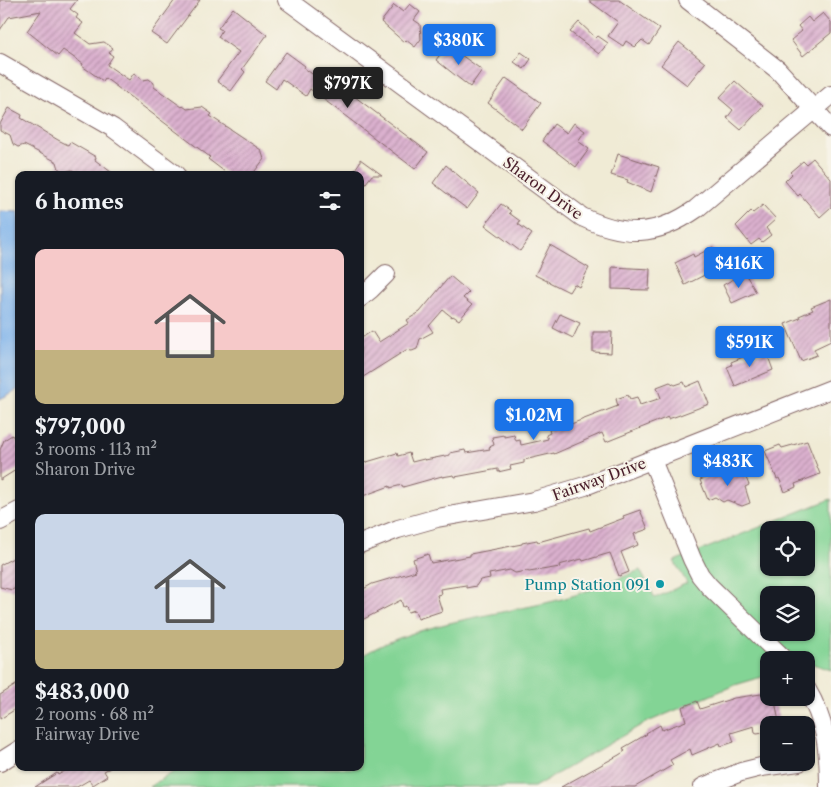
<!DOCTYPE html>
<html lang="en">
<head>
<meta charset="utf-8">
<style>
	:root { --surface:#171b24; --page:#20242c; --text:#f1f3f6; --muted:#9ea1a6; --accent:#1a73e8 }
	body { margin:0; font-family:"Libre Caslon Text",serif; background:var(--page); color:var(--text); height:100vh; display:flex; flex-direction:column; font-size:19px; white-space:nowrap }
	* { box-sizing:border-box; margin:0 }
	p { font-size:16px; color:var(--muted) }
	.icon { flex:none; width:28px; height:28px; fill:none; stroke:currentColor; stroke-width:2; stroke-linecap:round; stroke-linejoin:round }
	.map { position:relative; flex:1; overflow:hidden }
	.drawer { position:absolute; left:15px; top:171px; width:349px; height:600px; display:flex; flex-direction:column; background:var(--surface); border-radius:10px; box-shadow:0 1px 4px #0004 }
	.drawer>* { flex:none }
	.controls { position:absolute; left:760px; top:521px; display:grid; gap:10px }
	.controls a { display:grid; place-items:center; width:55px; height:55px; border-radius:10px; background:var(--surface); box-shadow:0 1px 4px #0004; font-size:25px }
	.price { position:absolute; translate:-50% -42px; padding:0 11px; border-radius:5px; background:var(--accent); color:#fff; font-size:16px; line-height:32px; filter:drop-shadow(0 1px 2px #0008) }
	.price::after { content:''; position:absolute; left:50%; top:30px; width:15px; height:11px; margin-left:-8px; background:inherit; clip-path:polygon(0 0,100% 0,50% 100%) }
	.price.current { background:#222; color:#fff }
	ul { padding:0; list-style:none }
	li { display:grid; align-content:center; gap:10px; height:265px; padding:0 20px }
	li span { display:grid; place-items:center; height:155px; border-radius:10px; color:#555 }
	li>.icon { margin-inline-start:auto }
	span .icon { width:90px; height:90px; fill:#fffc; stroke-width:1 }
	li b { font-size:21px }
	h2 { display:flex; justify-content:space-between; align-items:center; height:60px; padding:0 20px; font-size:21px }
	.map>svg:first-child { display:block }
	.green { fill:#83d495; stroke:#667a60; fill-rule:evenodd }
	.water { fill:#7eb2eb; stroke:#64688b }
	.building { fill:url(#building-hatch) }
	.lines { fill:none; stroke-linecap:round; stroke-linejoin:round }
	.minor-casing { stroke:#846666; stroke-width:20 }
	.minor { stroke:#fff; stroke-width:18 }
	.culture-dot { fill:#0f9aa8; stroke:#f7f3e8; stroke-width:2 }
	.labels { text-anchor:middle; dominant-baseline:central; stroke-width:4; stroke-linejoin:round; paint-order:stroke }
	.street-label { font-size:15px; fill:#4a1f2b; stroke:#f7f3e8 }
	.culture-label { font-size:15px; fill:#0d838f; stroke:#f7f3e8; text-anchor:end }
</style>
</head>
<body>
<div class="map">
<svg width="831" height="787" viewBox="0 0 831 787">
	<defs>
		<pattern id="building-hatch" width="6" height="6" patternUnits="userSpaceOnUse" patternTransform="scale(1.25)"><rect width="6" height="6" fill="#dbb1cf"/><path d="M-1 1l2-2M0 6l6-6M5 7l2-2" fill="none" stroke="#b48fa8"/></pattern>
	</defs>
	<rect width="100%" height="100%" fill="#f7f3e8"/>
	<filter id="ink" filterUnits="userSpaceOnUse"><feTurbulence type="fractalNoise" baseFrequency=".02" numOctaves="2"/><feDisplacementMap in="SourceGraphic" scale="10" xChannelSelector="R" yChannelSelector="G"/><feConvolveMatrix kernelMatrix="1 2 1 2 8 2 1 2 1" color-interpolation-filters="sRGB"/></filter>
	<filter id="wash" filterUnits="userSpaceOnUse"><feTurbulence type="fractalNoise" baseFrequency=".0096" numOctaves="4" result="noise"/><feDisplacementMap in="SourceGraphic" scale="20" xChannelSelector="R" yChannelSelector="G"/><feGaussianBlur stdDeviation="1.12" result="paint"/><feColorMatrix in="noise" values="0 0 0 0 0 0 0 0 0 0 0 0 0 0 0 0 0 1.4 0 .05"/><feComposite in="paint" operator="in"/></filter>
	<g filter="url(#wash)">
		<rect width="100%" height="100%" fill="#f0ebd5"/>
		<path class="green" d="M831,499v171l-21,-7 -4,1v-4h-37v15l-34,10 -92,39 -109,63h-385l31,-19h180v-111c54,-34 133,-41 194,-56 29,-7 58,-20 86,-31l15,28 32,-15 -13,-22zM769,530h37v38h-37zM769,595h37v37h-37z"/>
		<path class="water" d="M0,211l19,1v177l-19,10z"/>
		<g id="blocks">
			<path class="building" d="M0,0h77l-7,9 8,6 -2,3 7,5 -8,10 15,11 14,-2 9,6 -4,5 4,3 -6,9 22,15 5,-7 9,7 6,-1 5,4v4l28,20 1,-1 4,3 15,-2 10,7 -2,2 51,34 3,9 -12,16h-23l-21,-16 2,-2 -105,-79 -2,3 -21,-15 1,-2 -20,-14 -5,6 -31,-25 14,-20 -32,6 -9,13z
				M175,0h25l-33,44 -16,-11z
				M588,0h31l41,29 -11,16 -7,-5 -7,7 -9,-6 -3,5 -15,-10 10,-14z
				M410,4l10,8 -6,8 6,4 1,15 -6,8 -9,-7 -2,2 -23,-20 13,-17 9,7z
				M233,8l34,27 -25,34 3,3 -14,19 -14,-10 22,-29 -21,-15 4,-7 -4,-2z
				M823,13l8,9v11l-28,23 -12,-16 11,-9 -4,-5 10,-9 4,5z
				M579,22l17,16 2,-2 10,7 -9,11 -29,-22z
				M679,42l26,21 -18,22 -26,-20z
				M447,45l35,25 -12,17 -34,-27z
				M286,52l19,14 -1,2 30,22 4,-6 90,68 -13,17 -105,-80 -4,7 -24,-17 -6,10 -11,-8z
				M521,52l10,7 -7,10 -10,-7z
				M506,78l35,25 -19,26 -34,-26z
				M735,81l28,25 -22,24 -14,-12 6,-8 -14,-12z
				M9,108l13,7 -1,3 37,22 10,5 2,-3 26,15 -1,3 20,15h-34l-9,-5 -9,2 -4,-3 -2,-7 -23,-12 -10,-5 -6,2 -5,-3 -3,-9 -10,-5v-6z
				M574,123l11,8 -7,10 11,8 -13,18 -34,-26 12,-17 13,9z
				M618,154l41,13 -8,25 -24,-10 1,-2 -17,-5z
				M813,158l18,21v28l-11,10 -20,-23 -2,2 -13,-15 7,-7 -2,-2 13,-11 3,3z
				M360,159l22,16h-10l-12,16v-16h-9l9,-13z
				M446,165l33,28 -12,16 -34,-26z
				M501,204l10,7 -2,2 11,8 -2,3 14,10 -12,17 -35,-26z
				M763,205l13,14 -10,9 5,7 -9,7 -3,-3 -8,6 -15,-19 15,-15 2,2z
				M550,245l39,23 -10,19 -5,-3 -5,8 -34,-17z
				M713,247l9,19 -37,19 -10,-22 18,-9 1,3z
				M612,267l38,2 -1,21 -37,-1z
				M746,275l10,17 -24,11 -9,-18 14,-8 1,2z
				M450,276l19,16 -6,6 9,7 -13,15 -6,-4 -1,1 -9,-7 -14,16 4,6 -13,7 -3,10 -5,2 -6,-1 -46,29v-40l12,-8 7,11 30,-19 -2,-3 13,-8z
				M831,299v42l-17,8 3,6 -16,6 -16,-37 15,-6 -1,-2 14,-6 -2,-3z
				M560,314l20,9 -7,15 -20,-10z
				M593,332h19l-1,21 -18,-1z
				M766,351l7,19 -38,16 -8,-19 5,-2 -1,-3 22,-9 1,3z
				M700,381l9,23 -32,12 -9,3v-2l-62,25 -4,-9 -48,21v-1l-30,7v3l-14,3 1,3 -13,3v-3l-43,8 -1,-2 -12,2v-1l-39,11 -1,-2 -12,3v-2l-30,11v-33l37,-11 1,3 11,-3 3,9 12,-3 1,1 25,-5v-2l15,-3 1,3 24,-4 -1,-2 5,-2 -2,-8 12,-2v2l10,-2 2,6 4,-1 1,5 27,-6 -2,-4 4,-2 -1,-3 21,-8 1,2 47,-18 -2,-7 12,-4 2,4 7,-2 3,8 21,-7 -4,-11 13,-5 5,3 9,-3 2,5z
				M12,435l7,11v22l-19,12v-30l4,-10z
				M807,441l13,33 -25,10 1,3 -11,5 -6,-14 -2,1 -12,-28 15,-6 2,3z
				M741,466l8,19 -4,2 5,16 -8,3 -15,-6 -4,2 -8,-5 -7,3 -8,-20 31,-12 1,2z
				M640,510l8,19 -14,5 4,11 -17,7 8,20 -10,4 -9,-23 -27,8 -1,-2 -23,6 1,2 -31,5 -2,-1 -12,2 -5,-3 -21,4 1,4 -10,2 -4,6 -10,2v-3l-26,4 1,5 -4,1 5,16 -24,8 -3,-9 -7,2 -2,-6 -3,1 -2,-7 -41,21v-30l12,-7 44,-13 -3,-12 15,-5 3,9 39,-7v-2l52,-10v-1l15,-3 1,2 51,-14 1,3 34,-13 -1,-2z
				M15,557l4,7v22l-7,4 -12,-3v-22z
				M19,683v24l-19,12v-24z
				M768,693l2,9 5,-1 4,21 -10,2v8l-12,2 -2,-1 -1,-7 -23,7 3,9 -13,4 -1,-3 -28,12 -2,-6 -20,11 3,5 -38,22h-74l58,-32 6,-4 -2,-3 24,-14 -1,-1 14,-8 2,5 24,-9 -4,-14 15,-6 3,8 34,-11z
				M70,768h40l-6,3 3,5 -14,9 -4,-5 -12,7h-42l22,-14 1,2z"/>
		</g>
	</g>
	<g filter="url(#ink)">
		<use href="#blocks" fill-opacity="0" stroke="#846666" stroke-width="1"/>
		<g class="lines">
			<g class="minor-casing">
				<path id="minor" d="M287,0l295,217c43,20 74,20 114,-8l135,-114
					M688,0l90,70 53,58
					M0,63l113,65 63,47
					M360,298l11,-9 15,-15
					M652,460l40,99 8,16 9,11 76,74
					M0,521l19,-10
					M360,544l38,-15 39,-11 97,-17 51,-15 246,-97
					M806,688c20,34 23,61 23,99
					M0,762l19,-12
					M703,787l38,-15 20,-5 38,-5"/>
			</g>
			<use href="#minor" class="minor"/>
		</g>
	</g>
	<circle class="culture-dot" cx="660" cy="584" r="5"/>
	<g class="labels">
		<g class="street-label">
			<text transform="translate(543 188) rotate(36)">Sharon Drive</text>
			<text transform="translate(599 479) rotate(-20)">Fairway Drive</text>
		</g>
		<g class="culture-label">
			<text x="650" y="584">Pump Station 091</text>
		</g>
	</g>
</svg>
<div class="controls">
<a><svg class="icon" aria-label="locate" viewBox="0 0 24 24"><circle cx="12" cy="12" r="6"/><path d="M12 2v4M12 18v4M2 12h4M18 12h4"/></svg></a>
<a><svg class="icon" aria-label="layers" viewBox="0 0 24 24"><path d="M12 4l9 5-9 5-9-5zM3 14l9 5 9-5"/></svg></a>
<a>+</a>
<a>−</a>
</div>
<b class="price" style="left:459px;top:66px">$380K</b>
<b class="price current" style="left:348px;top:109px">$797K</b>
<b class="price" style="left:739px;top:289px">$416K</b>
<b class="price" style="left:750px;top:368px">$591K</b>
<b class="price" style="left:534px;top:441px">$1.02M</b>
<b class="price" style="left:728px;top:487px">$483K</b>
<section class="drawer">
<h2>6 homes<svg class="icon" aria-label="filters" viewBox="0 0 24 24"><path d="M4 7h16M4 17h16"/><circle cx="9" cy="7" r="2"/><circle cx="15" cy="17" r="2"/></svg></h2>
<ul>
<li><span style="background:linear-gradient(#f6c9c9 65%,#c2b280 0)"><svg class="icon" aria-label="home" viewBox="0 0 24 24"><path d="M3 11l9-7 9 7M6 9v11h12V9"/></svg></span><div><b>$797,000</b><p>3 rooms · 113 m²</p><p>Sharon Drive</p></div></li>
<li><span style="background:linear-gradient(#c9d6e8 75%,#c2b280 0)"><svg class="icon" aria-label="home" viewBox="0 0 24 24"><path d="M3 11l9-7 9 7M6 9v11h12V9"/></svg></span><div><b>$483,000</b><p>2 rooms · 68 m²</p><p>Fairway Drive</p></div></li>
</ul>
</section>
</div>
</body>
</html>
